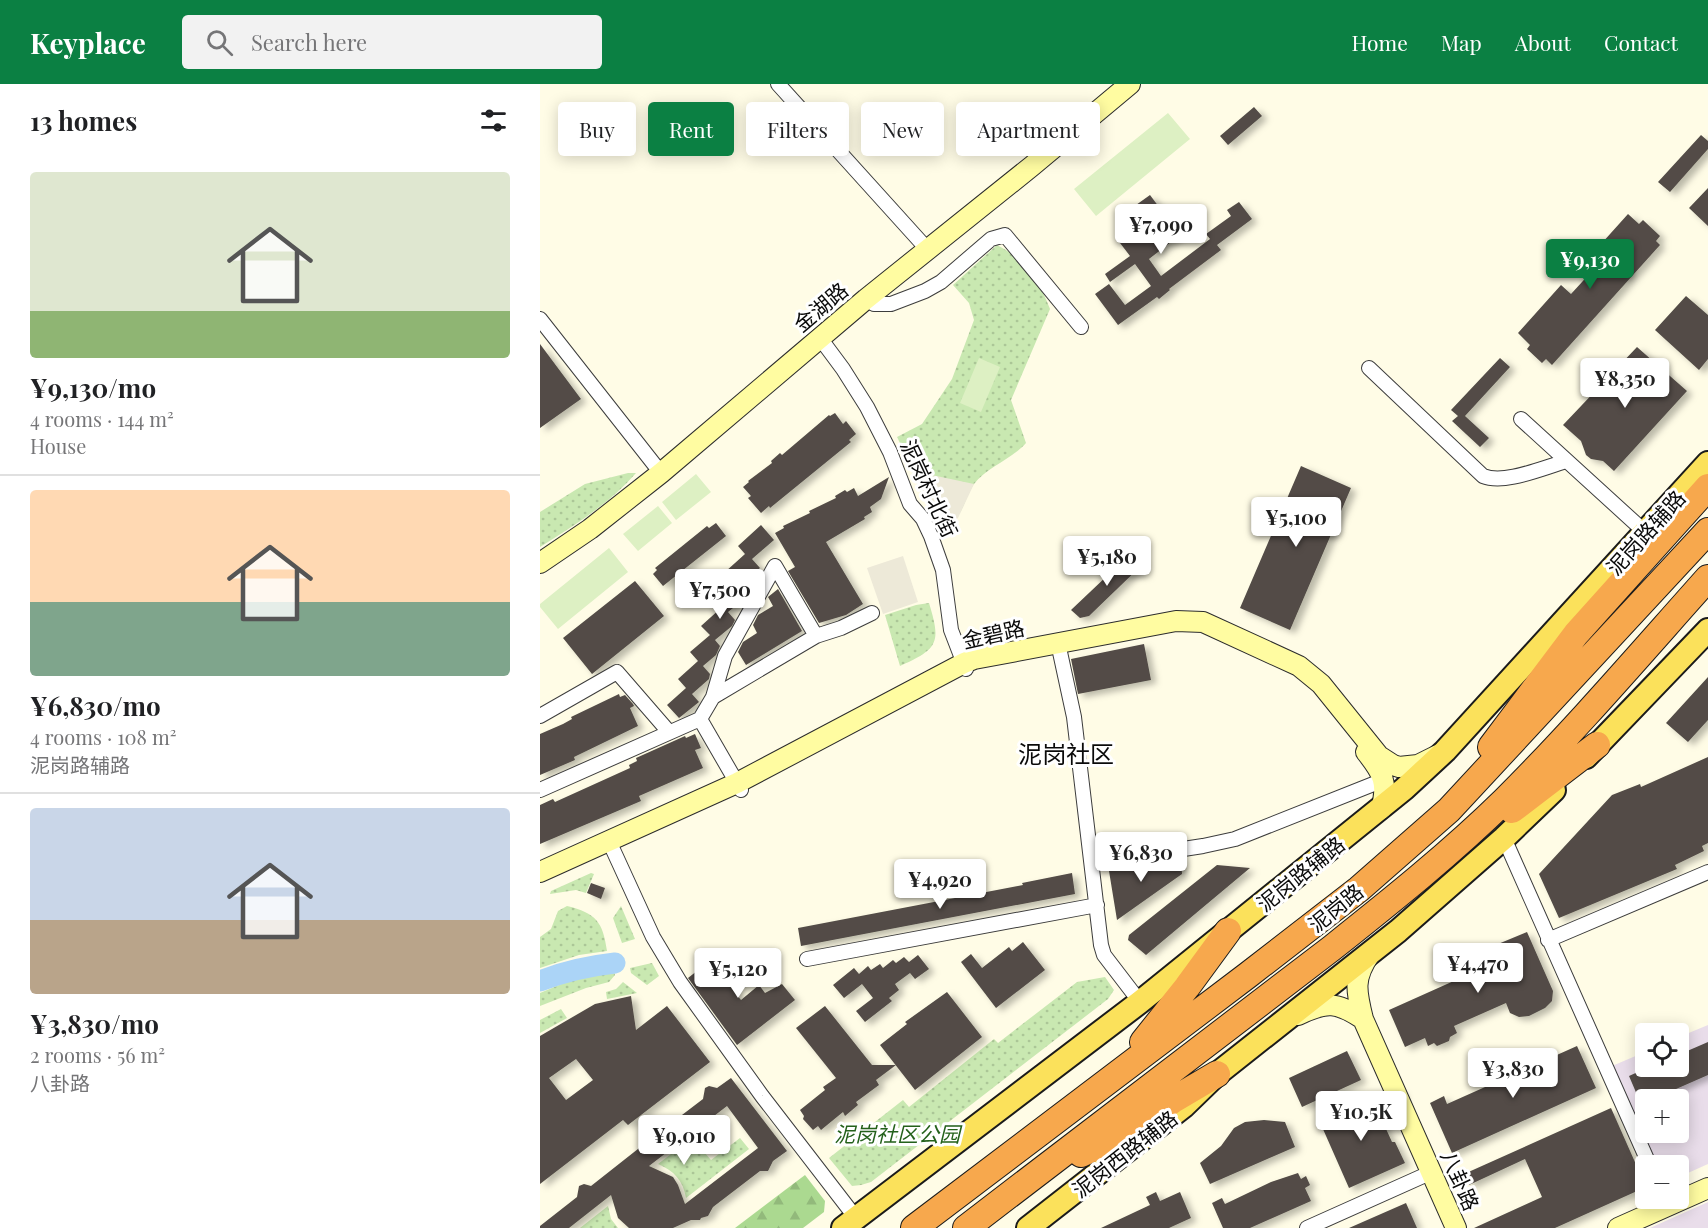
<!DOCTYPE html>
<html lang="en">
<head>
<meta charset="utf-8">
<style>
	:root { --surface:#fff; --page:#f2f2f2; --text:#202124; --muted:#757577; --line:#e0e0e0; --accent:#0b8043 }
	body { margin:0; font-family:"Playfair Display","Noto Sans SC",serif; background:var(--page); color:var(--text); height:100vh; display:flex; flex-direction:column; font-size:22px; white-space:nowrap }
	* { box-sizing:border-box; margin:0 }
	p { font-size:20px; color:var(--muted) }
	.icon { flex:none; width:33px; height:33px; fill:none; stroke:currentColor; stroke-width:2; stroke-linecap:round; stroke-linejoin:round }
	.map { position:relative; flex:1; overflow:hidden }
	.details { display:flex; flex-direction:column; background:var(--surface); width:540px }
	.details>* { flex:none }
	.hud { position:absolute; left:18px; top:18px; width:570px; height:54px; display:flex; gap:12px }
	.controls { position:absolute; left:1095px; top:939px; display:grid; gap:12px }
	.controls a { display:grid; place-items:center; width:54px; height:54px; border-radius:6px; background:var(--surface); box-shadow:0 3px 15px #0003; font-size:30px }
	.price { position:absolute; translate:-50% -51px; padding:0 14px; border-radius:6px; background:#fff; color:#222; font-size:20px; line-height:39px; filter:drop-shadow(0 2px 3px #0008) }
	.price::after { content:''; position:absolute; left:50%; top:36px; width:18px; height:14px; margin-left:-9px; background:inherit; clip-path:polygon(0 0,100% 0,50% 100%) }
	.price.on { background:var(--accent); color:#fff }
	ul { padding:0; list-style:none }
	li { display:grid; align-content:center; gap:12px; height:318px; padding:0 30px }
	li+li { border-top:2px solid var(--line) }
	li span { display:grid; place-items:center; height:186px; border-radius:6px; color:#555 }
	li>.icon { margin-inline-start:auto }
	span .icon { width:108px; height:108px; fill:#fffc; stroke-width:1 }
	li b { font-size:26px }
	h2 { display:flex; justify-content:space-between; align-items:center; height:72px; padding:0 30px; font-size:26px }
	.chip { padding:0 21px; border-radius:6px; background:var(--surface); box-shadow:0 3px 15px #0003; font-size:21px; line-height:54px }
	.chip.on { background:var(--accent); color:#fff }
	header { display:flex; align-items:center; gap:36px; box-sizing:border-box; height:84px; padding:0 30px; background:var(--accent); color:#fff }
	header strong { font-size:28px }
	nav { display:flex; gap:33px; margin-inline-start:auto; font-size:21px }
	.search { width:420px; height:54px; background:var(--page); display:flex; align-items:center; gap:15px; box-sizing:border-box; padding:0 21px; border-radius:6px; color:var(--muted); font-size:22px }
	main { display:flex; flex:1; min-height:0 }
	.map>svg:first-child { display:block }
	.industrial { fill:#e9ddea; fill-rule:evenodd }
	.green { fill:url(#green-dots) }
	.forest { fill:url(#forest-firs) }
	.pitch { fill:#ddf0c3 }
	.plaza { fill:#ede9d8 }
	.lines { fill:none; stroke-linecap:round; stroke-linejoin:round }
	.river { stroke:#abd4f7; stroke-width:21 }
	.building { fill:#524c46; fill-rule:evenodd; filter:url(#shadow) }
	.street-casing { stroke:#3d3d3d; stroke-width:16 }
	.secondary-casing { stroke:#2c2c2c; stroke-width:22 }
	.primary-casing { stroke:#1b1b1b; stroke-width:26 }
	.highway-casing { stroke:#1b1b1b; stroke-width:28 }
	.street { stroke:#fff; stroke-width:14 }
	.secondary { stroke:#fffca1; stroke-width:20 }
	.primary { stroke:#fbe15b; stroke-width:22 }
	.highway { stroke:#f7a84d; stroke-width:26 }
	.labels { text-anchor:middle; dominant-baseline:central; stroke-width:6; stroke-linejoin:round; paint-order:stroke }
	.street-label { font-size:21px; fill:#0a0a0a; stroke:#fff }
	.park-label { font-size:21px; font-style:italic; fill:#24611b; stroke:#fff }
	.quarter-label { font-size:24px; fill:#0a0a0a; stroke:#fff }
</style>
</head>
<body>
<header>
<strong>Keyplace</strong>
<div class="search"><svg class="icon" aria-label="search" viewBox="0 0 24 24"><circle cx="10" cy="10" r="6"/><path d="M15 15l6 6"/></svg>Search here</div>
<nav><a>Home</a><a>Map</a><a>About</a><a>Contact</a></nav>
</header>
<main>
<section class="details">
<h2>13 homes<svg class="icon" aria-label="filters" viewBox="0 0 24 24"><path d="M4 7h16M4 17h16"/><circle cx="9" cy="7" r="2"/><circle cx="15" cy="17" r="2"/></svg></h2>
<ul>
<li><span style="background:linear-gradient(#dfe7d0 75%,#8fb573 0)"><svg class="icon" aria-label="home" viewBox="0 0 24 24"><path d="M3 11l9-7 9 7M6 9v11h12V9"/></svg></span><div><b>¥9,130/mo</b><p>4 rooms · 144 m²</p><p>House</p></div></li>
<li><span style="background:linear-gradient(#ffd9b3 60%,#7fa58c 0)"><svg class="icon" aria-label="home" viewBox="0 0 24 24"><path d="M3 11l9-7 9 7M6 9v11h12V9"/></svg></span><div><b>¥6,830/mo</b><p>4 rooms · 108 m²</p><p>泥岗路辅路</p></div></li>
<li><span style="background:linear-gradient(#c9d6e8 60%,#b9a48a 0)"><svg class="icon" aria-label="home" viewBox="0 0 24 24"><path d="M3 11l9-7 9 7M6 9v11h12V9"/></svg></span><div><b>¥3,830/mo</b><p>2 rooms · 56 m²</p><p>八卦路</p></div></li>
</ul>
</section>
<div class="map">
<svg width="1168" height="1144" viewBox="0 0 1168 1144">
	<defs>
		<pattern id="green-dots" width="8" height="8" patternUnits="userSpaceOnUse" patternTransform="scale(1.5)"><rect width="8" height="8" fill="#c9e8b1"/><path d="M2 2h.1M6 6h.1" fill="none" stroke="#abc697" stroke-width="1.8" stroke-linecap="round"/></pattern>
		<pattern id="forest-firs" width="22" height="20" patternUnits="userSpaceOnUse" patternTransform="scale(1.5)"><rect width="22" height="20" fill="#abd990"/><path d="M5 1l3.5 6h-7zM16 11l3.5 6h-7z" fill="#92b97b"/></pattern>
		<filter id="shadow"><feDropShadow dx="5.5" dy="3.5" stdDeviation="3" flood-color="#0004"/></filter>
	</defs>
	<rect width="100%" height="100%" fill="#fffce6"/>
	<path class="industrial" d="M1168,941v139l-29,13 -1,-11 -22,-1 -44,-99 33,-14 1,14h32l1,-29zM1106,1016h32v32h-32z
		M1168,1118v26h-58z"/>
	<path class="green" d="M457,161c26,13 43,37 53,64l-39,91 15,43c-14,16 -40,25 -52,41 -10,14 -9,29 -25,40 -3,-1 -6,-2 -9,-3 -15,-10 -33,-65 -43,-84l25,-13 30,-45 22,-59 -5,-17 -16,-18z
		M88,389h8c-26,30 -62,53 -96,74v-35l45,-28z
		M389,519c12,39 10,46 -29,63l-15,-51 31,-10z
		M51,789l3,1 -8,19 -10,-3 -26,4 1,-3z
		M27,822c29,7 36,16 40,45l-28,4 -39,13v-31l11,-8 7,-18z
		M81,822l14,33 -13,4 -9,-25z
		M112,879l7,13 -12,9 -16,-12 -1,-5z
		M74,886l1,5 -6,7 -23,6 -46,18v-13l38,-16z
		M565,893l9,13 -6,9 -237,183 -10,3 -9,1 -23,-28 74,-58 6,7 85,-68 4,4 79,-61z
		M83,898l14,11 -30,6 -1,-7 10,-3z
		M21,925l6,9 -27,15v-13z
		M152,1054l19,22 29,-22 9,11 -63,49c-3,-18 -12,-27 -28,-34z
		M68,1122l3,13 7,9h-38z"/>
	<path class="forest" d="M265,1091l20,26 -1,11 -21,16h-68z"/>
	<path class="pitch" d="M628,29l22,26 -94,77 -22,-27z
		M439,274l21,9 -19,45 -21,-9z
		M156,390l15,18 -35,28 -14,-18z
		M118,422l14,17 -34,28 -15,-17z
		M69,464l19,24 -70,57 -18,-22v-3z"/>
	<path class="plaza" d="M373,387l61,13 -16,34 -9,6 -10,-4 -21,-33z
		M363,472l15,46 -35,12 -16,-46z"/>
	<g class="lines">
		<path class="river" d="M0,897c25,-10 48,-15 75,-18"/>
	</g>
	<path class="building" d="M714,23l8,9 -34,29 -8,-9z
		M1161,51l7,6v8l-38,43 -12,-10z
		M1168,104v38l-19,-18z
		M610,111l30,40 -31,24 12,17 49,-37 -4,-5 25,-18 -4,-6 12,-8 13,17 -35,26 4,5 -52,39 1,1 -11,9 -2,-2 -39,28 -23,-31 14,-10 16,21 26,-19 -16,-22 -25,18 -5,-8 25,-18 -13,-17 21,-16 -9,-13z
		M1088,130l11,10 4,-4 17,16 -4,5 4,4 -108,120 -6,-6 -4,4 -15,-14 3,-4 -12,-12 43,-48 10,9 22,-24 -9,-7z
		M1146,212l22,19v44l-9,11 -44,-40z
		M0,260l41,55 -41,29z
		M1097,263l50,44 -73,80 -11,-10 -12,-2 -5,-4 -5,-14 -18,-16z
		M960,274l10,9 -45,49 24,22 -9,9 -28,-26 6,-5 -7,-6z
		M295,329l8,11 3,-3 10,13 -7,6 2,2 -81,66 -1,-2 -8,7 -13,-15 3,-2 -8,-9 6,-5 -1,-1 24,-18 -1,-2 9,-8 2,2 47,-40 1,1z
		M761,382l50,22 -61,142 -50,-22z
		M349,393l-8,22 -11,8 2,5 -8,5 1,2 -39,23 37,62 -17,11 -27,8 -31,-52 7,-4 -20,-34 9,-5 -1,-2 27,-13 -1,-2 27,-13 -1,-2 10,-6 2,2 7,-4 4,8z
		M176,439l10,13 -63,50 -10,-12 4,-4 -2,-2 52,-42 2,2z
		M221,441l13,15 -22,19 8,9 -21,18 9,10 -20,16 7,8 -3,6 -17,14 5,6 -4,9 -13,11 7,8 -1,5 -17,15 7,8 -20,16 -12,-13 19,-17 -8,-9 20,-18 -8,-9 20,-17 -9,-9 20,-18 -8,-9 20,-18 -8,-9 20,-18 -7,-8z
		M588,472l3,4 4,-4 8,8 -54,52 -9,2 -9,-8z
		M95,497l29,35 -72,58 -29,-36z
		M238,505l24,42 -56,34 -8,-13 5,-10 14,-9 -4,-8 5,-10 15,-9 -5,-9z
		M604,560l7,36 -73,14 -7,-35z
		M1168,593v43l-20,22 -22,-19z
		M79,610l1,3 5,-2 8,9 1,2 -4,2 8,18 -64,31 1,3 -35,15v-41l23,-10 9,-5 -1,-2z
		M155,650l6,14 -6,2 8,18 -64,28 2,5 -101,43v-39l13,-6 2,3 75,-34 -1,-3 8,-4 -1,-3 49,-22 1,2z
		M1168,673v86l-6,3 2,5 -29,14 2,4 -118,49 -20,-44 73,-79 28,-11 1,3z
		M641,774l1,16 -65,46 -8,-49z
		M677,781l33,3 -104,87 -18,-15 1,-5z
		M532,789l3,21 -274,52 -3,-18 225,-43 -1,-2z
		M51,799l14,5 -4,11 -14,-6z
		M987,848l26,59 -1,10 -7,7 -16,8 -10,1 -9,-4 -4,-10 -52,23 3,7 -7,4 -1,4 -12,5 -3,-3 -6,3 -3,-8 -20,9 -16,-37 96,-43 -4,-10 7,-3 -2,-5z
		M483,858l22,28 -49,38 -35,-46 10,-8 11,14 27,-21 3,4z
		M199,869l11,14 -22,17 13,16 18,-15 6,8 17,-9 13,16 -58,45 -49,-67 14,-11 2,3 10,-8 6,6z
		M378,871l11,14 -14,10 -5,-6 -15,11 4,6 -10,8 3,3 -27,21 -9,-11 17,-13 -11,-14 -18,14 -11,-13 21,-17 5,6 9,-8 3,4 9,-6 3,4 10,-8 3,3 8,-6 5,5z
		M407,908l35,45 -67,53 -35,-45 27,-21 -2,-2z
		M91,912l5,34 31,-24 43,56 -82,63 -5,-5 -83,64v-148l55,-32zM36,975l17,21 -27,20 -17,-22z
		M285,922l47,59h24l-20,15 3,5 -23,17 2,3 -13,11 -2,-4 -22,18 -3,-4 -5,4 -10,-11 1,-3 -4,-6 25,-20 -2,-3 13,-9 -40,-50z
		M1168,958v33l-57,25h-5v2l-5,2 -12,-28 22,-10h27v-11z
		M1037,962l19,42 -144,65 -22,-50 14,-7 3,8z
		M807,967l14,29 -59,27 -13,-29z
		M191,994l56,73 -14,10 -5,10h-8l-47,36 -5,9 -7,2 -1,2h-9l-18,8h-44l-11,-10 -7,-23 -42,33h-29v-2l37,-29 2,-11 5,-2 7,2 52,-41 2,-12 12,1 46,-35 2,-11 4,-2 8,2zM187,1022l31,42 -73,56 -7,-19 -5,-8 -24,-11z
		M831,1012l21,46h3l10,21 -56,25 -30,-68z
		M1071,1024l35,79 -91,41h-81l68,-31 -17,-38 -56,26 -5,-11z
		M724,1036l21,2 10,25 -85,37 -10,-21 21,-17 13,-18 11,-6z
		M758,1089l3,6 5,-3 4,9 -5,3 6,13 -61,27h-27l-11,-25 10,-5 3,6 46,-22z
		M616,1108l4,9 20,-9 11,26 -22,10h-68l49,-23 -4,-8z
		M866,1119l11,25h-68z"/>
	<g class="lines">
		<g class="street-casing">
			<path id="street" d="M238,0l150,166
				M326,215l8,5h17l34,-13 16,-9 50,-43 14,-4 76,92
				M0,235l121,154
				M280,254l23,31 24,38 23,45 20,52 13,15 8,17 12,34 8,60 15,39
				M829,284l114,108c22,9 61,-9 84,-15
				M981,335l124,113
				M276,552l25,-8 31,-15
				M518,559l16,74 27,228 3,10 36,47
				M0,632l77,-44 52,60
				M160,635l41,71
				M0,706l160,-71 13,-22 12,-41 50,-90 41,70 -103,61
				M964,754l146,328
				M69,757l44,96 27,45 82,114 94,122
				M552,779l111,-17 32,-7 141,-56
				M1008,856l160,-68
				M267,875l290,-54
				M767,1144l125,-56"/>
		</g>
		<g class="secondary-casing">
			<path id="secondary" d="M0,479l50,-34 71,-56 205,-174 166,-133 98,-82
				M826,668c16,20 23,31 15,57
				M0,788l197,-89 227,-120 10,-4 202,-38 27,1 96,44 22,18 58,72 14,9 6,2 19,-2 20,-10
				M830,870c-17,24 -14,37 -7,65l93,209
				M758,931c29,-14 39,-13 65,4
				M1078,1144l90,-40"/>
		</g>
		<g class="primary-casing">
			<path id="primary" d="M1046,673l122,-127
				M303,1144l297,-226 264,-213 41,-38 263,-288
				M488,1144l156,-122 33,-32 181,-143 106,-93 50,-48"/>
		</g>
		<g class="highway-casing">
			<path id="highway" d="M951,663l85,-113 132,-147
				M972,726l85,-65
				M603,958l44,-55 41,-56
				M541,1070l48,-23 44,-31 44,-26
				M374,1144l334,-253 111,-86 90,-79 259,-279
				M426,1144l366,-280c59,-47 119,-95 173,-148 71,-71 136,-147 203,-222"/>
		</g>
		<use href="#street" class="street"/>
		<use href="#secondary" class="secondary"/>
		<use href="#primary" class="primary"/>
		<use href="#highway" class="highway"/>
	</g>
	<g class="labels">
		<g class="street-label">
			<text transform="translate(280 222) rotate(-40)">金湖路</text>
			<text transform="translate(390 404) rotate(65)">泥岗村北街</text>
			<text transform="translate(1105 448) rotate(-48)">泥岗路辅路</text>
			<text transform="translate(453 549) rotate(-13)">金碧路</text>
			<text transform="translate(760 789) rotate(-39)">泥岗路辅路</text>
			<text transform="translate(795 823) rotate(-39)">泥岗路</text>
			<text transform="translate(584 1069) rotate(-38)">泥岗西路辅路</text>
			<text transform="translate(921 1096) rotate(66)">八卦路</text>
		</g>
		<g class="park-label">
			<text x="357" y="1049">泥岗社区公园</text>
		</g>
		<g class="quarter-label">
			<text x="526" y="669">泥岗社区</text>
		</g>
	</g>
</svg>
<div class="controls">
<a><svg class="icon" aria-label="locate" viewBox="0 0 24 24"><circle cx="12" cy="12" r="6"/><path d="M12 2v4M12 18v4M2 12h4M18 12h4"/></svg></a>
<a>+</a>
<a>−</a>
</div>
<b class="price" style="left:621px;top:171px">¥7,090</b>
<b class="price on" style="left:1050px;top:206px">¥9,130</b>
<b class="price" style="left:1085px;top:325px">¥8,350</b>
<b class="price" style="left:756px;top:464px">¥5,100</b>
<b class="price" style="left:567px;top:503px">¥5,180</b>
<b class="price" style="left:180px;top:536px">¥7,500</b>
<b class="price" style="left:601px;top:799px">¥6,830</b>
<b class="price" style="left:400px;top:826px">¥4,920</b>
<b class="price" style="left:938px;top:910px">¥4,470</b>
<b class="price" style="left:198px;top:915px">¥5,120</b>
<b class="price" style="left:973px;top:1015px">¥3,830</b>
<b class="price" style="left:821px;top:1058px">¥10.5K</b>
<b class="price" style="left:144px;top:1082px">¥9,010</b>
<div class="hud">
<a class="chip">Buy</a>
<a class="chip on">Rent</a>
<a class="chip">Filters</a>
<a class="chip">New</a>
<a class="chip">Apartment</a>
</div>
</div>
</main>
</body>
</html>
